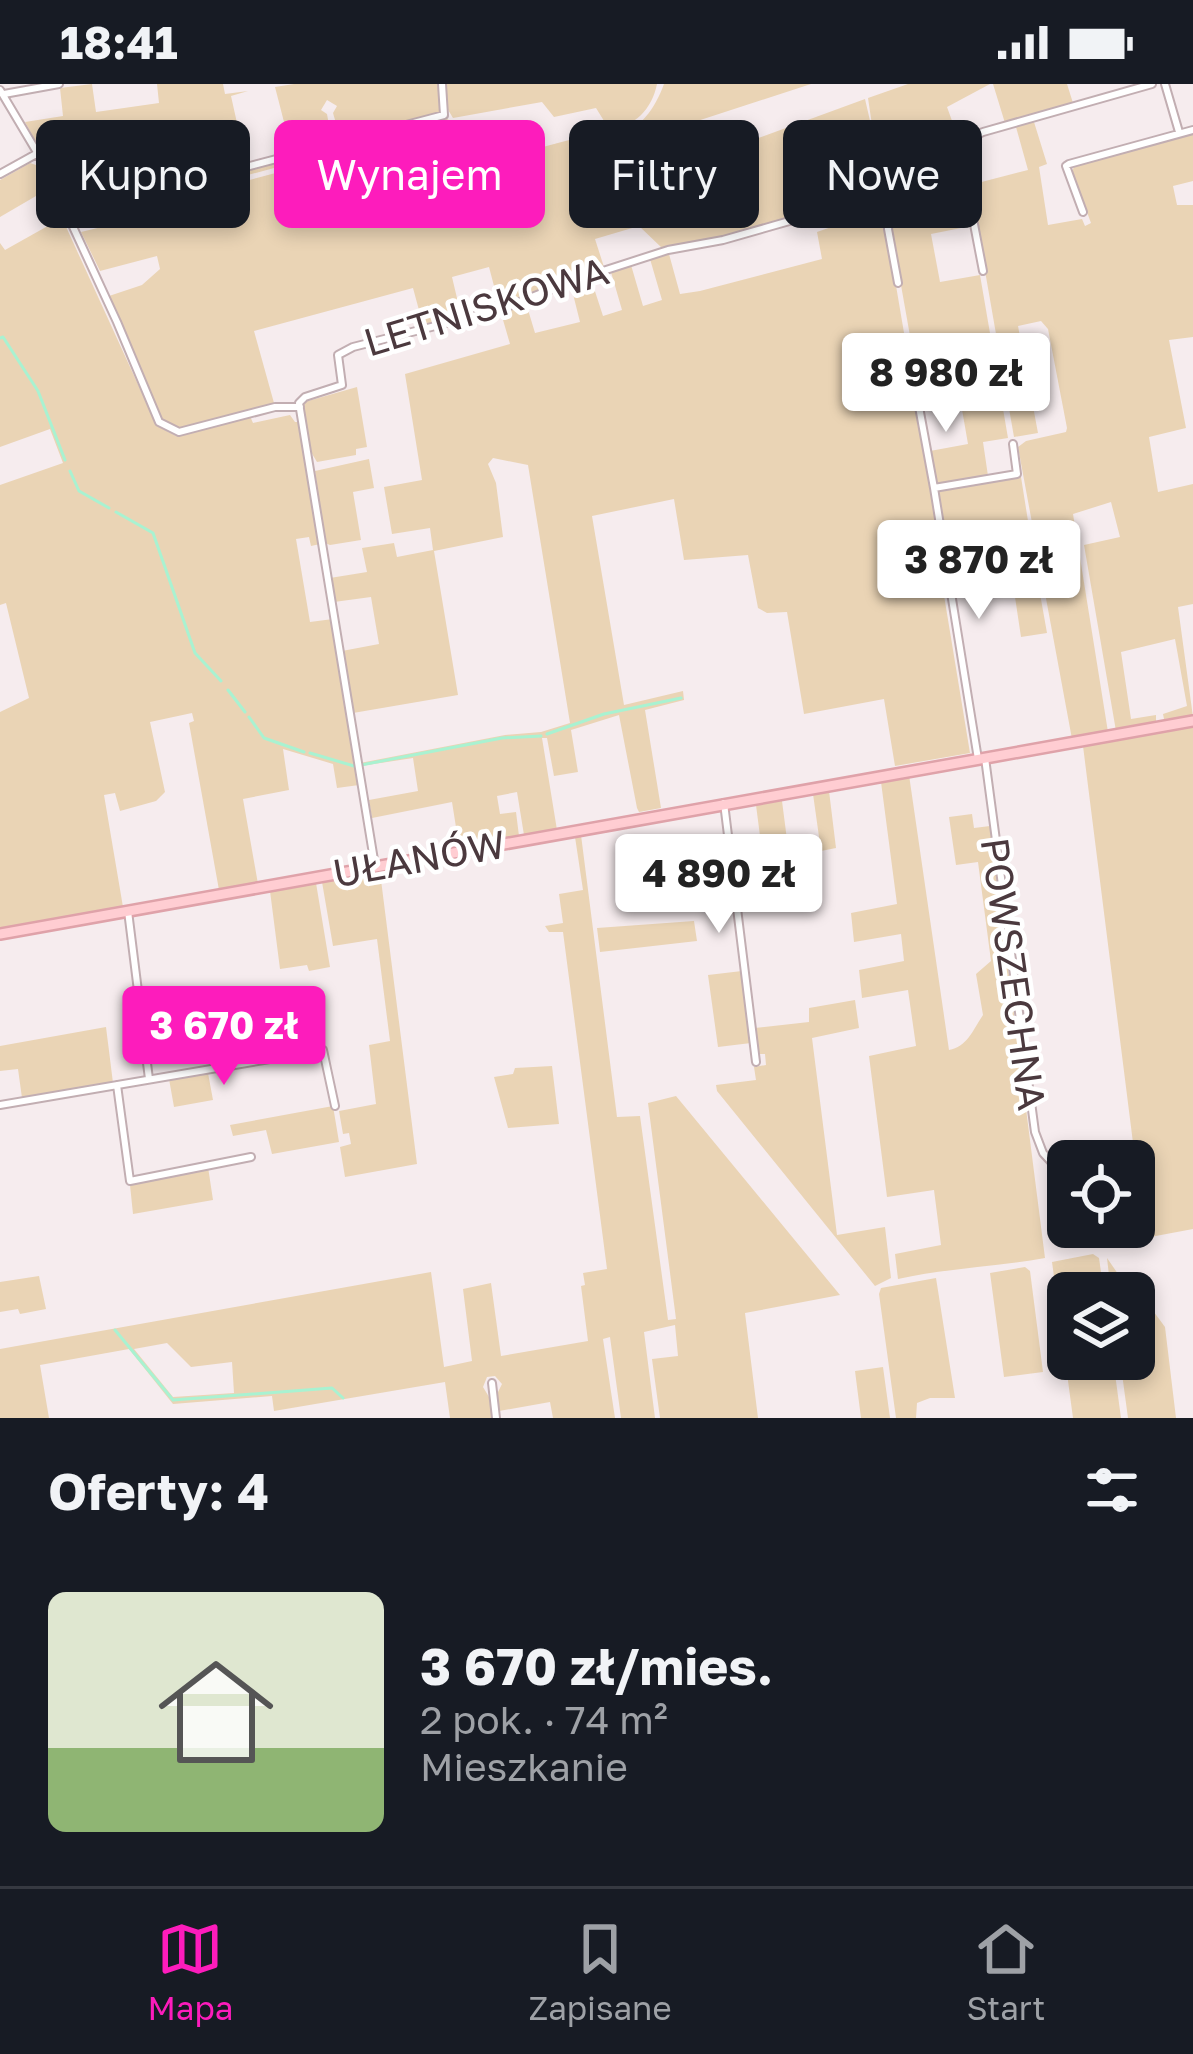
<!DOCTYPE html>
<html lang="pl">
<head>
<meta charset="utf-8">
<style>
	:root { --surface:#171b24; --page:#242831; --text:#f1f3f6; --muted:#9ea1a6; --line:#363941; --accent:#fd1cbc }
	body { margin:0; font-family:"Golos Text",sans-serif; background:var(--page); color:var(--text); height:100vh; display:flex; flex-direction:column; font-size:45px; white-space:nowrap }
	* { box-sizing:border-box; margin:0 }
	p { font-size:39px; color:var(--muted) }
	.icon { flex:none; width:66px; height:66px; fill:none; stroke:currentColor; stroke-width:2; stroke-linecap:round; stroke-linejoin:round }
	.map { position:relative; height:1334px; overflow:hidden }
	.side { display:flex; flex-direction:column; background:var(--surface); flex:1 }
	.side>* { flex:none }
	.guide { position:absolute; left:36px; top:36px; width:1122px; height:108px; display:flex; gap:24px }
	.fabs { position:absolute; left:1047px; top:1056px; display:grid; gap:24px }
	.fabs a { display:grid; place-items:center; width:108px; height:108px; border-radius:18px; background:var(--surface); box-shadow:0 6px 18px #0003; font-size:60px }
	.price { position:absolute; translate:-50% -102px; padding:0 27px; border-radius:12px; background:#fff; color:#222; font-size:39px; line-height:78px; filter:drop-shadow(0 3px 6px #0008) }
	.price::after { content:''; position:absolute; left:50%; top:72px; width:36px; height:27px; margin-left:-18px; background:inherit; clip-path:polygon(0 0,100% 0,50% 100%) }
	.price.current { background:var(--accent); color:#fff }
	ul { padding:0; list-style:none }
	li { display:flex; align-items:center; gap:36px; height:300px; padding:0 48px }
	li+li { border-top:3px solid var(--line) }
	li span { display:grid; place-items:center; flex:none; width:336px; height:240px; border-radius:18px; color:#555 }
	li>.icon { margin-inline-start:auto }
	span .icon { width:144px; height:144px; fill:#fffc; stroke-width:1 }
	li b { font-size:51px }
	h2 { display:flex; justify-content:space-between; align-items:center; height:144px; padding:0 48px; font-size:51px }
	.pill { padding:0 42px; border-radius:18px; background:var(--surface); box-shadow:0 6px 18px #0003; font-size:42px; line-height:108px }
	.pill.current { background:var(--accent); color:#fff }
	.status { display:flex; justify-content:space-between; align-items:center; height:84px; padding:0 60px; background:var(--surface); direction:ltr }
	.status svg { height:33px; fill:currentColor }
	.dock { display:flex; justify-content:space-around; align-items:center; height:168px; border-top:3px solid var(--line); background:var(--surface); font-size:33px; color:var(--muted) }
	.dock a { display:grid; justify-items:center; gap:6px }
	.dock .current { color:var(--accent) }
	.map>svg:first-child { display:block }
	.green { fill:#ead4b5; fill-rule:evenodd }
	.lines { fill:none; stroke-linecap:round; stroke-linejoin:round }
	.stream { stroke:#a9f2d1; stroke-width:3 }
	.street-casing { stroke:#c2aeb2; stroke-width:10 }
	.secondary-casing { stroke:#dfa2a9; stroke-width:14 }
	.street { stroke:#fff; stroke-width:6 }
	.secondary { stroke:#ffcdd2; stroke-width:9 }
	.labels { text-anchor:middle; dominant-baseline:central; stroke-width:9; stroke-linejoin:round; paint-order:stroke }
	.street-label { font-size:39px; fill:#4b393e; stroke:#fff }
</style>
</head>
<body>
<div class="status"><b>18:41</b><svg viewBox="0 0 49 12"><path d="M0 12V9h3v3zM5 12V6h3v6zM10 12V3h3v9zM15 12V0h3v12zM26 1h20v11H26zM47 4h2v5h-2z"/></svg></div>
<div class="map">
<svg width="1193" height="1334" viewBox="0 0 1193 1334">
	<rect width="100%" height="100%" fill="#f6ecee"/>
	<path class="green" d="M92,0l4,28 63,-9 -2,-19h66l2,10 23,-3 -17,5 6,27 -5,9 -72,21 -4,7 10,27 -52,11 -8,-29 -50,10 -31,-57 38,-6 -3,-28z
		M294,0h144l2,29 -96,26 -4,-2 -7,-24 4,-7 -10,-6 -6,10 6,4 5,28 -40,11 -17,-66z
		M446,0h211c-5,25 -22,43 -48,45l-13,-21 -42,9 -12,-15 -89,16 -6,-10z
		M664,0h147l-129,42 38,26 145,-53 18,78 -79,36 -89,26 -53,9 -23,-22 -44,13 9,28 -100,38h-5l-10,-38 -37,10 9,38 -38,10 -10,-37 -159,43 20,72 -93,25 -16,-5 -5,-7 -51,-120 33,-11 18,-16 -3,-13 -57,15 -19,-39 45,-11 -4,-18 321,-86 6,3 -303,83 3,4 231,-62 13,42 210,-56c33,8 51,-20 61,-47z
		M908,0h82l-43,23 12,33 -67,32 -20,-47 -4,-27z
		M993,0h74l6,19 -68,20z
		M1034,38l13,42 -8,3 9,58 34,-6 3,7 6,-3 -19,-52 3,-6 118,-31v47l-20,5 4,19h16v132l-24,3 17,88 -37,9 9,55 35,-8v120l-15,3 15,110 -29,2 -1,-5 24,-8 -12,-67 -54,13 10,67 25,-4v6l-40,10 -32,-186 36,-8 -9,-35 -38,12 35,218 -36,7 -54,-292 8,-6 40,-9 1,-4 -19,-99 -7,-8 -23,5 20,107 -24,4 -44,-252 58,-15 -12,-43z
		M30,79l6,2 12,24 -48,28v-37z
		M963,110l8,32 -40,8 9,48 40,-7 28,163 -25,4 5,34 -52,10 -6,-35 38,-7 -12,-69 -38,6 -28,-158 9,-13z
		M883,125l57,336 -4,2 34,206 -75,13 -11,-67 -80,15 -17,-102 -20,1 -9,-5 -10,-53 -64,5 -10,-61 -82,17 32,189 59,-14 1,9 -39,10 16,98 -22,4 -2,-4 -18,-93 -48,15 7,42 -24,4 -7,-38h-5l15,92 -33,5 -7,-43 -20,4 3,18 16,-2 3,24 -60,10 -7,-44 -80,16 -3,-18 49,-9 -5,-33 -52,8 -1,-3 145,-28 36,-3 29,-9 -42,-258 -35,-7 -5,6 8,19 7,54 -69,14 24,144 -105,18 -11,-62 37,-7 -8,-47 -37,5 -4,-24 37,-6 -5,-24 32,-5 3,14 36,-7 -3,-22 -38,6 -8,-47 38,-7 -17,-106 105,-30 -9,-31 25,-10 9,30 45,-11 -9,-36 20,-7 12,37 19,-6 -11,-38 20,-7 12,41 19,-6 -12,-41 19,-5 11,40 20,-3 122,-32 -5,-27z
		M62,134l95,208 19,10 74,-20 3,7 37,-8 5,7h5l20,122 -9,2 -2,-9 -13,2 14,83 23,-3 26,166 -22,3 -4,-24 -50,-15 6,41 -46,9 15,85 -39,6 -30,-167 5,-2 -2,-8 -42,9 15,70 -9,9 -36,10 -5,-18 -11,2 19,112 -123,23v-218l29,-14 -23,-95 -6,2v-120l63,-22 -13,-34 -50,18v-204l5,7z
		M357,303l10,60 -11,2v6l-39,7 -9,-15 -7,-44z
		M369,375l5,29 -21,4 8,48 -31,5 -5,-2 -10,-72z
		M1021,393l7,44 -83,17 -8,-46z
		M1034,476l13,73 -26,4 -11,-73z
		M1193,642v503l-48,9 -62,-492z
		M909,691l40,275c18,-3 24,-20 34,-35l-7,-41 15,-13 -13,-99 -22,3 -7,-48 23,-3 2,14 16,-2 55,432c-50,9 -98,10 -147,21l-3,-25 46,-9 -7,-55 -47,7 -18,-141 47,-10 -8,-56 -46,8 -3,-28 45,-9 -3,-27 -47,8 -3,-29 46,-9 -16,-122z
		M829,707l7,57 -15,3 -8,-57z
		M782,717l8,62 -26,4 -8,-62z
		M581,751l36,282 23,-1 28,204 8,-1 -28,-216 28,-7 164,199 -95,18 13,105h-98l-8,-59 26,-3 -3,-31 -31,7 11,86h-34l-11,-81 -7,2 12,79h-62l-3,-16 -51,9 -2,-17 5,-10 -7,-8 -8,1 -4,10 6,10 3,21h-42l-5,-36 -171,29 -2,-15 -99,8 -44,-55 -89,16 9,53h-49v-69l431,-77 13,95 28,-6 -9,-72 28,-6 10,73 87,-15 -7,-55 4,-1 -2,-12 24,-4 -44,-337h-14l-4,-6 18,-3 -4,-29 24,-4 -8,-53zM167,1259l24,24 41,-5 2,31 -61,4 -39,-48z
		M380,788l37,292 -72,13 -5,-30 11,-3 -2,-11 -6,1 -4,-23 37,-7 -7,-59 21,-4 -13,-102 -44,7 -11,-64z
		M316,799l14,84 -21,4 -2,-6 -27,4 -10,-78z
		M694,837l3,20 -97,11 -3,-24z
		M742,887l9,72 -33,4 -10,-72z
		M855,916l4,28 -47,10 25,197 48,-8 6,51 -16,8 -158,-195 -1,-6 40,-5 -2,-13 12,-2 -1,-11h-7l-3,-26 54,-6v-14z
		M106,943l7,56 -91,15 -4,-29 -18,2v-25z
		M552,982l7,58 -51,4 -14,-51 19,-3 2,-6z
		M208,989l5,27 -39,7 -5,-28z
		M333,1022l6,36 -67,12 -6,-24 -33,6 -3,-11z
		M208,1083l5,33 -80,14 -3,-29z
		M1093,1170l6,4 5,35h-36v66h45l8,59h-48l-21,-156z
		M1107,1174l18,26 6,-3 34,46 11,91h-48l-8,-59h14v-66h-23z
		M1025,1183l5,4 13,101 -39,5 -14,-104z
		M39,1192l7,33 -26,5 -2,-5 -18,3v-30z
		M936,1194l19,120h-25l-13,5 -1,15h-20l-17,-124 2,-6z
		M883,1283l7,51h-29l-6,-47z"/>
	<g class="lines">
		<path class="stream" d="M0,254l3,-1 35,54 27,69
			M70,387l9,20 30,17
			M116,428l37,21 42,120 26,28
			M228,606l17,22
			M249,633l15,21 40,14
			M547,650l57,-20 77,-16
			M310,669l44,13
			M361,681l141,-27 39,-2
			M115,1246l58,70 159,-12 11,10"/>
		<g class="street-casing">
			<path id="street" d="M1165,0l14,48
				M0,6l44,74 73,158 42,100 20,10 96,-25h25
				M4,10l55,-10
				M0,90l38,-21
				M888,93l9,30
				M1083,128l-17,-46 3,-2 124,-34
				M67,130l377,-99 -2,-31
				M898,199l-10,-54 2,-15 7,-7 67,-16 4,2 15,78
				M910,274l24,130 83,-14 -4,-30
				M934,404l44,271
				M985,674l50,374 8,21 25,27
				M724,719l32,259
				M375,782l-76,-463 6,-6 37,-12 -4,-30 15,-8 149,-38 70,-28 96,-31 55,-10 77,-22 183,-86 169,-48
				M128,827l21,168
				M117,1001l13,96 121,-24
				M0,1021l323,-55 12,56
				M1094,1159l2,-16
				M492,1299l4,35"/>
		</g>
		<g class="secondary-casing">
			<path id="secondary" d="M0,850l1193,-213"/>
		</g>
		<use href="#street" class="street"/>
		<use href="#secondary" class="secondary"/>
	</g>
	<g class="labels">
		<g class="street-label">
			<text transform="translate(486 222) rotate(-17)">LETNISKOWA</text>
			<text transform="translate(419 774) rotate(-10)">UŁANÓW</text>
			<text transform="translate(1014 890) rotate(82)">POWSZECHNA</text>
		</g>
	</g>
</svg>
<div class="fabs">
<a><svg class="icon" aria-label="locate" viewBox="0 0 24 24"><circle cx="12" cy="12" r="6"/><path d="M12 2v4M12 18v4M2 12h4M18 12h4"/></svg></a>
<a><svg class="icon" aria-label="layers" viewBox="0 0 24 24"><path d="M12 4l9 5-9 5-9-5zM3 14l9 5 9-5"/></svg></a>
</div>
<b class="price" style="left:946px;top:351px">8 980 zł</b>
<b class="price" style="left:979px;top:538px">3 870 zł</b>
<b class="price" style="left:719px;top:852px">4 890 zł</b>
<b class="price current" style="left:224px;top:1004px">3 670 zł</b>
<div class="guide">
<a class="pill">Kupno</a>
<a class="pill current">Wynajem</a>
<a class="pill">Filtry</a>
<a class="pill">Nowe</a>
</div>
</div>
<section class="side">
<h2>Oferty: 4<svg class="icon" aria-label="filters" viewBox="0 0 24 24"><path d="M4 7h16M4 17h16"/><circle cx="9" cy="7" r="2"/><circle cx="15" cy="17" r="2"/></svg></h2>
<ul>
<li><span style="background:linear-gradient(#dfe7d0 65%,#8fb573 0)"><svg class="icon" aria-label="home" viewBox="0 0 24 24"><path d="M3 11l9-7 9 7M6 9v11h12V9"/></svg></span><div><b>3 670 zł/mies.</b><p>2 pok. · 74 m²</p><p>Mieszkanie</p></div></li>
</ul>
</section>
<nav class="dock">
<a class="current"><svg class="icon" aria-label="map" viewBox="0 0 24 24"><path d="M3 6l6-2 6 2 6-2v14l-6 2-6-2-6 2zM9 4v14M15 6v14"/></svg>Mapa</a>
<a><svg class="icon" aria-label="saved" viewBox="0 0 24 24"><path d="M7 4h10v16l-5-4-5 4z"/></svg>Zapisane</a>
<a><svg class="icon" aria-label="home" viewBox="0 0 24 24"><path d="M3 11l9-7 9 7M6 9v11h12V9"/></svg>Start</a>
</nav>
</body>
</html>
